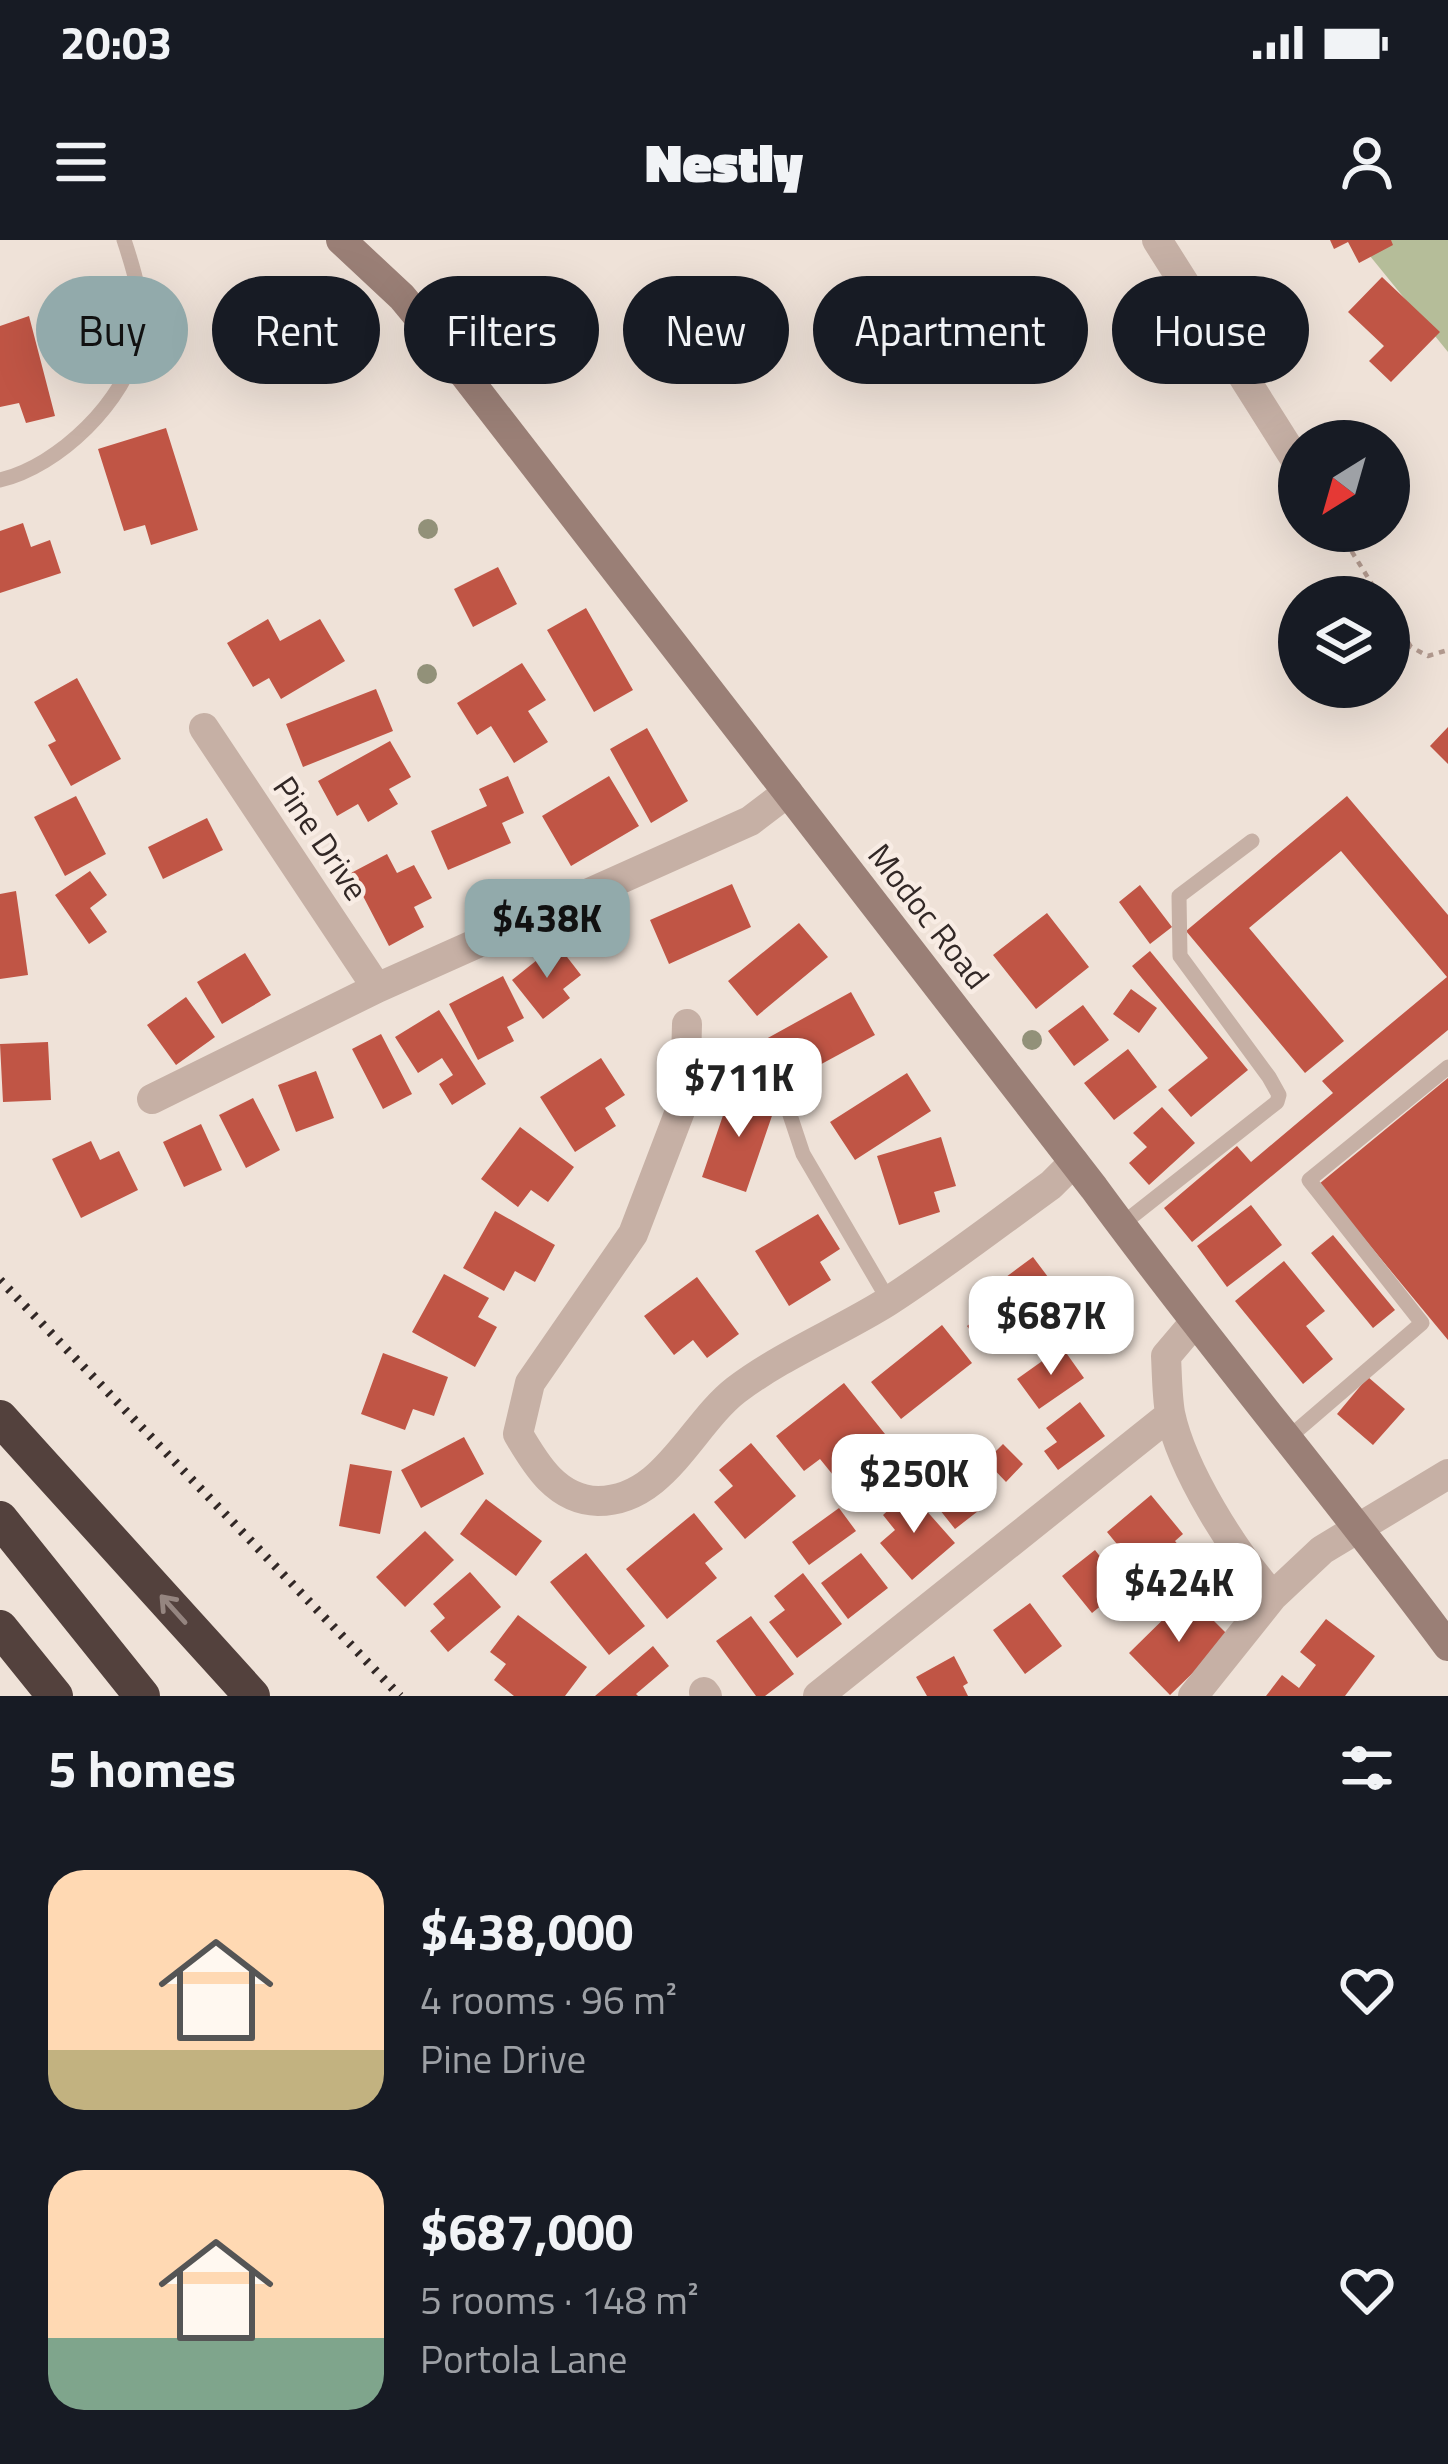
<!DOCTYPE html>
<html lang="en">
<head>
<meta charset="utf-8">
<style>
	:root { --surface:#171b24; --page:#20242c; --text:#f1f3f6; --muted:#9ea1a6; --accent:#92aaab }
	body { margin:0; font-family:"Titillium Web",sans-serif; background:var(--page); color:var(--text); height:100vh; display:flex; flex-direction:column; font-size:45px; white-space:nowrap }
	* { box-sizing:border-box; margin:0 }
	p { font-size:39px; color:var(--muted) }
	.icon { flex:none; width:66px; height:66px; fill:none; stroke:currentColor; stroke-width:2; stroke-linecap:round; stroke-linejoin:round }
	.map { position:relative; height:1456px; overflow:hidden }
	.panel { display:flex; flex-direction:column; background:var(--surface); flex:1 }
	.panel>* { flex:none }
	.banner { position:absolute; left:36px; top:36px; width:1377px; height:108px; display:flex; gap:24px }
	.needle { width:78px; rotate:217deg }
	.buttons { position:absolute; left:1278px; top:180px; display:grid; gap:24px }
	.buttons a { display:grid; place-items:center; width:132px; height:132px; border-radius:50%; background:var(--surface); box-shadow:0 12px 48px #0002; font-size:60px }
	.price { position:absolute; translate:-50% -102px; padding:0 27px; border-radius:24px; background:#fff; color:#222; font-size:39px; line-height:78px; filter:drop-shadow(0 3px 6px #0008) }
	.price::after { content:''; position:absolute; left:50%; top:72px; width:36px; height:27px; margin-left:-18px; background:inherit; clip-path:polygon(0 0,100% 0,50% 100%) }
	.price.selected { background:var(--accent); color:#111 }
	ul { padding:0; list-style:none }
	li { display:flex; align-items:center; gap:36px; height:300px; padding:0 48px }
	li span { display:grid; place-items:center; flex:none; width:336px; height:240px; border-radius:36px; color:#555 }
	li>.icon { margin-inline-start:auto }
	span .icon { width:144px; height:144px; fill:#fffc; stroke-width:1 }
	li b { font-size:51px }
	h2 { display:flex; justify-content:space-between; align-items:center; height:144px; padding:0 48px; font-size:51px }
	.pill { padding:0 42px; border-radius:54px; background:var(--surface); box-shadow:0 12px 48px #0002; font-size:42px; line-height:108px }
	.pill.selected { background:var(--accent); color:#111 }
	.status { display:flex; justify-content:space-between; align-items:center; height:84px; padding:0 60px; background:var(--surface); direction:ltr }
	.status svg { height:33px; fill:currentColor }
	header { display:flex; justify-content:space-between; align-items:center; height:156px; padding:0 48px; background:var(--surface); font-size:54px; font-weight:800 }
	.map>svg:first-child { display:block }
	.green { fill:#b5bd99 }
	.building { fill:#c05545 }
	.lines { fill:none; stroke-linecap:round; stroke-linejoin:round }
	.path { stroke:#b29a8f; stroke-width:4.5; stroke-dasharray:6 6; stroke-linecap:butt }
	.lane { stroke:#c6b0a5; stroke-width:15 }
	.street { stroke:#c6b0a5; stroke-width:30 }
	.secondary { stroke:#9a7f76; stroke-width:30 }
	.highway { stroke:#53413d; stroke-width:36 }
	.rail { stroke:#322826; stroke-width:9; stroke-dasharray:3 9; stroke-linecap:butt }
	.tree { fill:#929179 }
	.oneway { stroke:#958580 }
	.labels { text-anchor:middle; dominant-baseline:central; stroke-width:9; stroke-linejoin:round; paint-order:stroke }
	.street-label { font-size:33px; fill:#322826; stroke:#f8ece4 }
</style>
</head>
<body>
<div class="status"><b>20:03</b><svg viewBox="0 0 49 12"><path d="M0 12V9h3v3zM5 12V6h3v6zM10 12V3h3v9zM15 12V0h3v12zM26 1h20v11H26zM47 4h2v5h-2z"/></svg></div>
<header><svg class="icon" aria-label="menu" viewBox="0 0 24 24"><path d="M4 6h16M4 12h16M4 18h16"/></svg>Nestly<svg class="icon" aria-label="person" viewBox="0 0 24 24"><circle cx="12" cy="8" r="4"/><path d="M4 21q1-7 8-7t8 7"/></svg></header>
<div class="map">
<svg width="1448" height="1456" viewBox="0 0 1448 1456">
	<rect width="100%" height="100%" fill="#efe2d8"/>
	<path class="green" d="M1357,0h91v112z"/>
	<path class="building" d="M1330,0h61l2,5 -34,18 -11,-21 -14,7z
		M1382,37l58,55 -49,50 -22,-21 15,-15 -36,-34z
		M29,76l26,100 -29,7 -7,-20 -19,4v-81z
		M166,188l32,102 -47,15 -6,-20 -21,6 -26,-82z
		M23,283l8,24 19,-7 11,33 -61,20v-62z
		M498,327l19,37 -44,23 -19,-38z
		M586,368l47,82 -39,22 -47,-82z
		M268,379l12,22 40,-22 25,42 -64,38 -12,-21 -16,9 -26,-44z
		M522,423l24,37 -18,11 20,31 -34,21 -23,-37 -14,9 -20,-32z
		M77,438l44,81 -50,27 -23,-41 8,-4 -22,-39z
		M376,449l17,42 -90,36 -17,-43z
		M1448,487v37l-18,-18z
		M647,488l41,73 -37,22 -41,-74z
		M390,501l21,36 -22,12 9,15 -30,18 -10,-18 -21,12 -19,-35z
		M508,536l16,37 -22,10 9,20 -63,27 -17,-39 56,-25 -8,-17z
		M609,536l30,50 -68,40 -29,-50z
		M76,556l30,58 -41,22 -31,-59z
		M1347,556l101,119v115l-256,212 -28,-34 73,-62 14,16 82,-69 -11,-12 125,-104 -106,-126 -92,77 95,113 -39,32 -119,-142z
		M207,578l16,32 -60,29 -15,-32z
		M387,614l10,19 17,-8 18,33 -18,9 10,20 -35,19 -38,-73z
		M90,631l17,24 -17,13 17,24 -18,12 -34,-49z
		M732,644l19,43 -82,37 -19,-44z
		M1140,645l32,42 -22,17 -31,-42z
		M16,651l12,84 -28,4v-85z
		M1047,673l42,54 -53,42 -43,-54z
		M799,683l29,34 -71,59 -29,-35z
		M557,704l24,31 -18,14 7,9 -27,21 -31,-39z
		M1150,711l98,119 -57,47 -23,-27 40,-32 -76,-92z
		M245,713l26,42 -49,29 -25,-42z
		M503,736l21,42 -17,9 7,14 -36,19 -29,-56z
		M1131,749l26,19 -18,25 -26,-19z
		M851,752l24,43 -85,46 -24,-42z
		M186,757l29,40 -39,28 -29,-40z
		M1083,765l26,35 -35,26 -26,-35z
		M439,770l47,74 -34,21 -13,-21 14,-9 -11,-17 -24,15 -23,-36z
		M381,794l31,60 -29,15 -31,-60z
		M48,802l3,58 -48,2 -3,-58z
		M1128,809l29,38 -43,33 -30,-37z
		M601,818l24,37 -20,13 11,18 -41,26 -35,-55z
		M316,831l18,47 -38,14 -18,-47z
		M907,833l24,38 -76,49 -25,-38z
		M1448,838v262l-129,-156z
		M732,849l44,15 -30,88 -44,-15z
		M253,858l27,52 -34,18 -27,-53z
		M1162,867l33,36 -46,42 -20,-22 18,-16 -14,-14z
		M201,884l21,46 -38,17 -21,-45z
		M520,887l54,40 -26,35 -17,-12 -13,17 -37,-28z
		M941,897l15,49 -22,6 6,20 -41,13 -22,-69z
		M91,901l9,19 19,-9 19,39 -57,28 -29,-59z
		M1251,965l31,40 -55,42 -30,-41z
		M495,971l60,34 -20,37 -20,-11 -11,20 -41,-23z
		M818,974l22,35 -20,13 11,18 -42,26 -34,-55z
		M1333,995l62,75 -22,18 -62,-75z
		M1033,1017l30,40 -76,56 -20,-27 17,-13 -9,-13z
		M1284,1021l41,50 -19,15 27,33 -30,25 -68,-83z
		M444,1034l45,24 -11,19 19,10 -22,40 -63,-35z
		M697,1037l42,57 -32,24 -14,-18 -19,15 -30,-39z
		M942,1085l30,38 -71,56 -30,-37z
		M1062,1107l22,31 -45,31 -22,-30z
		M383,1113l65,24 -14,39 -21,-7 -8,21 -44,-16z
		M1368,1137l37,32 -32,36 -36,-31z
		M844,1143l41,51 -52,41 -13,-16 -16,12 -28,-35z
		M1080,1162l25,34 -47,34 -14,-19 13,-9 -11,-14z
		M464,1197l20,37 -63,34 -20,-38z
		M751,1203l45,53 -51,43 -31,-37 19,-16 -14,-16z
		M1003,1204l20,20 -17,18 -20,-21z
		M951,1209l40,52 -36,28 -27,-34 19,-14 -14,-17z
		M350,1224l42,7 -12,63 -41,-8z
		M909,1251l46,52 -43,37 -32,-37 15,-13 -12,-15z
		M1151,1255l32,39 -8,7 28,35 -36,29 -60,-73z
		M486,1259l56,42 -26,35 -56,-42z
		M839,1268l17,23 -47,34 -17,-23z
		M694,1273l29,36 -18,14 12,15 -50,41 -41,-50z
		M425,1291l29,29 -49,47 -29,-30z
		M1095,1310l29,37 -32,26 -30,-37z
		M586,1313l59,73 -36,29 -59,-73z
		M861,1313l27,35 -40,31 -27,-36z
		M470,1332l31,35 -53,45 -18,-21 15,-13 -12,-14z
		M803,1333l39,51 -45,34 -28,-36 16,-12 -11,-14z
		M1188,1355l42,42 -60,58 -41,-42z
		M1030,1363l32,43 -37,28 -32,-44z
		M518,1375l69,52 -22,29h-51l-20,-16 12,-16 -16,-12z
		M751,1376l43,58 -29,22h-9l-40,-55z
		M1326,1379l49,37 -30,40h-79l16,-21 17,13 17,-23 -16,-13z
		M653,1406l16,20 -33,28 2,2h-43z
		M954,1416l14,27 -5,3 5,10h-41l-11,-19z"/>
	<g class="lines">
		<path class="path" d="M1339,291l41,66
			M1389,372l22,35 17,9 20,-6"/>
		<path class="lane" d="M0,240c59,-14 126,-79 139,-140 7,-32 -5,-70 -15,-100
			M782,851l21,63 86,147
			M1121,985l156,-123 2,-7 -10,-18 -89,-121 -1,-60 73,-55
			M1287,1199l135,-116 -113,-143 139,-113"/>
		<path class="street" d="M1157,0l142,225
			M204,488l173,260
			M687,784l-2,74 -52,136 -103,149 -12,51c18,31 39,66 80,67 66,0 93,-76 138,-111 46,-35 103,-58 151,-88 56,-36 110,-78 164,-117l23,-23
			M152,859l225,-111 373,-167 38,-29
			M1194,1083l-28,33c1,18 1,39 4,57 12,57 64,140 103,183
			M704,1452l3,4
			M818,1456l352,-281
			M1193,1456l80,-100 49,-46 126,-76"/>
		<path class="secondary" d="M341,0l61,57 38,46 654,845c114,156 239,303 354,458"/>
		<path class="highway" d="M0,1178l252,278
			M0,1279l142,177
			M0,1388l55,68"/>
		<path class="rail" d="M0,1040l400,416"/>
	</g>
	<g class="tree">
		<circle cx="428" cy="289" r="10"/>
		<circle cx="427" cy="434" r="10"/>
		<circle cx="1032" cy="800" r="10"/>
	</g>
	<defs><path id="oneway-shaft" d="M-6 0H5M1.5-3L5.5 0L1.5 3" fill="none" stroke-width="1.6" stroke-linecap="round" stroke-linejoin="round" transform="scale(3)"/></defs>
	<use class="oneway" href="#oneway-shaft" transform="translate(173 1369) rotate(-132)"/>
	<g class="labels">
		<g class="street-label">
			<text transform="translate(321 598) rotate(56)">Pine Drive</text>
			<text transform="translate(929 676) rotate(52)">Modoc Road</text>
		</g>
	</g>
</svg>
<div class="buttons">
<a><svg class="needle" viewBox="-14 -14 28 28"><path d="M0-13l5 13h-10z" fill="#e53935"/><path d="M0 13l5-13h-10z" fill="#9ea1a6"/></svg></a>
<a><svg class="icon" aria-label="layers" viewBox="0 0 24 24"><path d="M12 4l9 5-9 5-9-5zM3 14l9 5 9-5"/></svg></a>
</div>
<b class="price selected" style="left:547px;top:741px">$438K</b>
<b class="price" style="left:739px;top:900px">$711K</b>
<b class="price" style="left:1051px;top:1138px">$687K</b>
<b class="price" style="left:914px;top:1296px">$250K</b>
<b class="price" style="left:1179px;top:1405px">$424K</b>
<div class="banner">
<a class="pill selected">Buy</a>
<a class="pill">Rent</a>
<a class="pill">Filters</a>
<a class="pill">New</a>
<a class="pill">Apartment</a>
<a class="pill">House</a>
</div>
</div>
<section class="panel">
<h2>5 homes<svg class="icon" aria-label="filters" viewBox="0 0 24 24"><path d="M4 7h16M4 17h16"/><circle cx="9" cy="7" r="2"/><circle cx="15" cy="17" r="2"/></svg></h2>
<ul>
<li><span style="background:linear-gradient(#ffd9b3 75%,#c2b280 0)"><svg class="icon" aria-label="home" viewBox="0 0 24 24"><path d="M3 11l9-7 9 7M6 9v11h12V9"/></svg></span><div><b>$438,000</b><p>4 rooms · 96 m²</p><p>Pine Drive</p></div><svg class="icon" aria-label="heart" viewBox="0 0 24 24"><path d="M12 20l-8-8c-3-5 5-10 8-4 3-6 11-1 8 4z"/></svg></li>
<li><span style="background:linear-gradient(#ffd9b3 70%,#7fa58c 0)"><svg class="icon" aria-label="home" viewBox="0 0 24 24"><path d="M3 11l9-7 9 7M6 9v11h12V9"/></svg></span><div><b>$687,000</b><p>5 rooms · 148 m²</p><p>Portola Lane</p></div><svg class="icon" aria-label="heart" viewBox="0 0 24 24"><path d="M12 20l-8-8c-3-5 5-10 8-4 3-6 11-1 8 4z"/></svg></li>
</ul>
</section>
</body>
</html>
